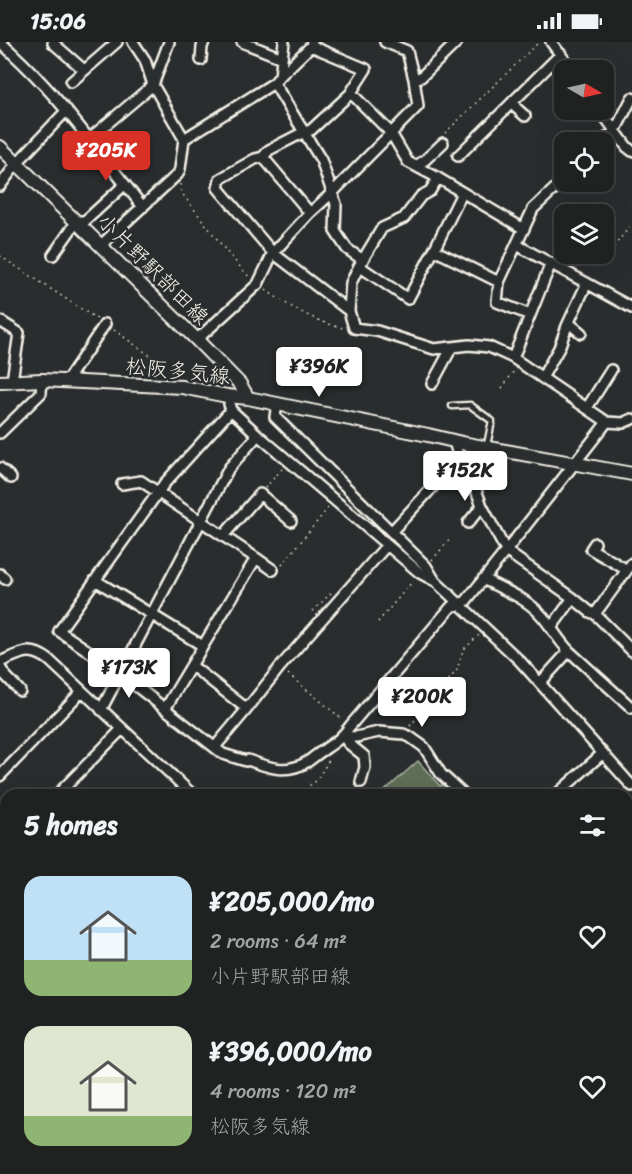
<!DOCTYPE html>
<html lang="en">
<head>
<meta charset="utf-8">
<style>
	:root { --surface:#202222; --page:#2d2f2f; --text:#f1f3f6; --muted:#a2a4a5; --line:#3d3f40; --accent:#d93025 }
	body { margin:0; font-family:Sriracha,"Klee One",sans-serif; background:var(--page); color:var(--text); height:100vh; display:flex; flex-direction:column; font-size:22px; white-space:nowrap }
	* { box-sizing:border-box; margin:0 }
	p { font-size:20px; color:var(--muted) }
	.icon { flex:none; width:33px; height:33px; fill:none; stroke:currentColor; stroke-width:2; stroke-linecap:round; stroke-linejoin:round }
	.map { position:relative; flex:1; overflow:hidden }
	.sheet { position:absolute; left:0px; top:747px; width:633px; height:386px; display:flex; flex-direction:column; background:var(--surface); border-radius:18px 18px 0 0; box-shadow:0 6px 24px #0002,0 0 0 2px var(--line) }
	.sheet>* { flex:none }
	.needle { width:39px; rotate:99deg }
	.fabs { position:absolute; left:554px; top:18px; display:grid; gap:12px }
	.fabs a { display:grid; place-items:center; width:60px; height:60px; border-radius:12px; background:var(--surface); box-shadow:0 6px 24px #0002,0 0 0 2px var(--line); font-size:30px }
	.price { position:absolute; translate:-50% -51px; padding:0 14px; border-radius:6px; background:#fff; color:#222; font-size:20px; line-height:39px; filter:drop-shadow(0 2px 3px #0008) }
	.price::after { content:''; position:absolute; left:50%; top:36px; width:18px; height:14px; margin-left:-9px; background:inherit; clip-path:polygon(0 0,100% 0,50% 100%) }
	.price.active { background:var(--accent); color:#fff }
	ul { padding:0; list-style:none }
	li { display:flex; align-items:center; gap:18px; height:150px; padding:0 24px }
	li span { display:grid; place-items:center; flex:none; width:168px; height:120px; border-radius:18px; color:#555 }
	li>.icon { margin-inline-start:auto }
	span .icon { width:72px; height:72px; fill:#fffc; stroke-width:1 }
	li b { font-size:26px }
	h2 { display:flex; justify-content:space-between; align-items:center; height:72px; padding:0 24px; font-size:26px }
	.status { display:flex; justify-content:space-between; align-items:center; height:42px; padding:0 30px; background:var(--surface); direction:ltr }
	.status svg { height:16px; fill:currentColor }
	.map>svg:first-child { display:block }
	.green { fill:#5e6e57; stroke:#a9b0a0; stroke-width:1.5 }
	.lines { fill:none; stroke-linecap:round; stroke-linejoin:round }
	.service-casing { stroke:#f4f1e8; stroke-width:9 }
	.minor-casing { stroke:#f4f1e8; stroke-width:14 }
	.secondary-casing { stroke:#f4f1e8; stroke-width:16 }
	.path { stroke:#f4f1e8; stroke-width:1.5; stroke-dasharray:1.5 4.5; stroke-linecap:butt }
	.service { stroke:#2a2d2e; stroke-width:4.5 }
	.minor { stroke:#2a2d2e; stroke-width:9 }
	.secondary { stroke:#2a2d2e; stroke-width:12 }
	.labels { text-anchor:middle; dominant-baseline:central; stroke-width:5; stroke-linejoin:round; paint-order:stroke }
	.street-label { font-size:21px; fill:#f4f1e8; stroke:#2a2d2e }
</style>
</head>
<body>
<div class="status"><b>15:06</b><svg viewBox="0 0 49 12"><path d="M0 12V9h3v3zM5 12V6h3v6zM10 12V3h3v9zM15 12V0h3v12zM26 1h20v11H26zM47 4h2v5h-2z"/></svg></div>
<div class="map">
<svg width="632" height="1132" viewBox="0 0 632 1132">
	<rect width="100%" height="100%" fill="#2a2d2e"/>
	<filter id="ink" filterUnits="userSpaceOnUse"><feTurbulence type="fractalNoise" baseFrequency=".0167" numOctaves="2"/><feDisplacementMap in="SourceGraphic" scale="12" xChannelSelector="R" yChannelSelector="G"/><feConvolveMatrix kernelMatrix="1 2 1 2 8 2 1 2 1" color-interpolation-filters="sRGB"/></filter>
	<g filter="url(#ink)">
		<path class="green" d="M418,719l22,25 8,-4 12,13h-80z"/>
		<g class="lines">
			<g class="service-casing">
				<path id="service" d="M452,364l18,-1 22,16 -5,24"/>
			</g>
			<g class="minor-casing">
				<path id="minor" d="M0,0c33,29 63,63 89,97l64,-54 31,54 -4,30 -2,5 -77,71
					M54,0l-1,1 31,27
					M133,0l12,18 8,25
					M242,0l40,16
					M551,0l21,28
					M311,4l55,23 -16,25
					M201,18l1,-13 2,-5
					M280,34l31,-30 1,-4
					M414,37l7,-2 36,-35
					M71,40l46,-40
					M274,41l47,77 15,44 -1,27 12,18 16,11
					M153,43l16,-43
					M514,58l1,7 10,9
					M600,68l27,37 5,4
					M89,97l54,68
					M184,97l90,-56 6,-7 4,-34
					M602,100l13,-11 17,-33
					M458,114l103,-102
					M263,115l47,56
					M416,124l9,-6 18,-17
					M0,144l17,-23 50,-53
					M517,203l115,63
					M434,208l28,-57
					M53,213l24,-34h8l36,-33
					M359,224l-8,17 -2,28 -76,-58 -55,-65 2,-9 35,-20 8,-2 6,-7 35,-18 7,-2 39,-36 5,3 36,36 17,29 30,16
					M499,240l-65,-32 -26,49 -49,-33 23,-38 22,-10 17,-22 9,-5 8,-13 86,51
					M349,269l5,17 23,3 57,18 35,-4 20,2 24,11 38,-95
					M530,273l-33,-13 2,-20 34,-73 31,-29
					M0,279l19,12 -7,48
					M569,281l12,10
					M196,297l6,-4 56,-51 15,-31 37,-40 22,-20 86,-87 -4,-27 -7,-28 -22,-9
					M513,316l94,64
					M542,336l17,-30 8,-22 20,-43
					M66,340l39,-58
					M432,342l20,-37
					M229,362l2,6 27,25 162,138 15,8 85,80 112,125
					M277,362l-2,13 151,149 9,15
					M587,366l24,-38
					M231,368l-67,74 -105,147 50,34 114,89 23,7 2,-1c21,8 39,14 59,2 6,-4 10,-8 15,-11 13,-9 19,-12 28,-25l101,-119 15,-6 40,-50 101,-129 16,1 9,-4
					M0,391l41,-40 1,-13
					M454,399l5,18 10,12 13,35 24,45 67,47 17,14 5,2 37,37
					M0,426l11,10
					M122,442l19,-3 115,77
					M468,481l14,-17
					M392,489l67,-72
					M223,494l37,-42 31,27
					M595,501l-4,6 36,21
					M0,532l5,5
					M483,537c21,11 44,19 60,38 9,11 16,24 26,34l63,57
					M95,538l108,66
					M595,572l37,-51
					M551,586l22,-30
					M0,620c20,-8 29,-17 49,-2l144,135
					M192,624l55,43 -32,38
					M0,625l4,7 16,17
					M540,641l29,-32
					M165,667l91,-151 17,12
					M247,667l33,-42 107,-122
					M101,668l128,-242 29,-33
					M344,694l12,1 23,-5 24,2 7,3 14,10 17,27 23,21
					M344,694l4,7 16,13 1,11 -4,15
					M0,734l82,-85
					M57,753l65,-66
					M556,753l47,-42
					M0,812l6,-7
					M627,826l5,-4
					M0,864l6,6
					M627,917l5,-4
					M0,940l6,6
					M627,956l5,3
					M627,996l5,-4
					M0,1018l6,6
					M0,1043l6,-6
					M627,1104l5,7
					M109,1126l6,6
					M189,1126l5,6
					M266,1126l5,6
					M319,1126l6,6
					M588,1126l6,6
					M161,1132l6,-6
					M394,1132l6,-6
					M467,1132l6,-6
					M546,1132l6,-6
					M625,1132l7,-7"/>
			</g>
			<g class="secondary-casing">
				<path id="secondary" d="M0,105l196,192 44,45 8,14
					M0,340l42,-2 140,7 45,9 21,2 180,37 34,8 170,31"/>
			</g>
			<path class="path" d="M445,91l94,-91
				M180,142l1,8 46,60 23,26
				M0,214l97,63
				M606,214l26,-32
				M266,248c20,15 54,34 78,38
				M114,288l62,44
				M502,346l12,-17
				M265,446l17,-19
				M432,518l19,-22
				M282,523l46,-57
				M313,569l20,-20
				M378,580l35,-41
				M288,632l54,45
				M410,684l47,-56 6,-20 16,-15
				M303,753l3,-7 10,-7 15,-24
				M627,1087l5,-3"/>
			<use href="#service" class="service"/>
			<use href="#minor" class="minor"/>
			<use href="#secondary" class="secondary"/>
		</g>
	</g>
	<g class="labels">
		<g class="street-label">
			<text transform="translate(153 227) rotate(45)">小片野駅部田線</text>
			<text transform="translate(178 329) rotate(6)">松阪多気線</text>
		</g>
	</g>
</svg>
<div class="fabs">
<a><svg class="needle" viewBox="-14 -14 28 28"><path d="M0-13l5 13h-10z" fill="#e53935"/><path d="M0 13l5-13h-10z" fill="#a2a4a5"/></svg></a>
<a><svg class="icon" aria-label="locate" viewBox="0 0 24 24"><circle cx="12" cy="12" r="6"/><path d="M12 2v4M12 18v4M2 12h4M18 12h4"/></svg></a>
<a><svg class="icon" aria-label="layers" viewBox="0 0 24 24"><path d="M12 4l9 5-9 5-9-5zM3 14l9 5 9-5"/></svg></a>
</div>
<b class="price active" style="left:106px;top:140px">¥205K</b>
<b class="price" style="left:319px;top:356px">¥396K</b>
<b class="price" style="left:465px;top:460px">¥152K</b>
<b class="price" style="left:129px;top:657px">¥173K</b>
<b class="price" style="left:422px;top:686px">¥200K</b>
<section class="sheet">
<h2>5 homes<svg class="icon" aria-label="filters" viewBox="0 0 24 24"><path d="M4 7h16M4 17h16"/><circle cx="9" cy="7" r="2"/><circle cx="15" cy="17" r="2"/></svg></h2>
<ul>
<li><span style="background:linear-gradient(#bfe0f5 70%,#8fb573 0)"><svg class="icon" aria-label="home" viewBox="0 0 24 24"><path d="M3 11l9-7 9 7M6 9v11h12V9"/></svg></span><div><b>¥205,000/mo</b><p>2 rooms · 64 m²</p><p>小片野駅部田線</p></div><svg class="icon" aria-label="heart" viewBox="0 0 24 24"><path d="M12 20l-8-8c-3-5 5-10 8-4 3-6 11-1 8 4z"/></svg></li>
<li><span style="background:linear-gradient(#dfe7d0 75%,#8fb573 0)"><svg class="icon" aria-label="home" viewBox="0 0 24 24"><path d="M3 11l9-7 9 7M6 9v11h12V9"/></svg></span><div><b>¥396,000/mo</b><p>4 rooms · 120 m²</p><p>松阪多気線</p></div><svg class="icon" aria-label="heart" viewBox="0 0 24 24"><path d="M12 20l-8-8c-3-5 5-10 8-4 3-6 11-1 8 4z"/></svg></li>
</ul>
</section>
</div>
</body>
</html>
